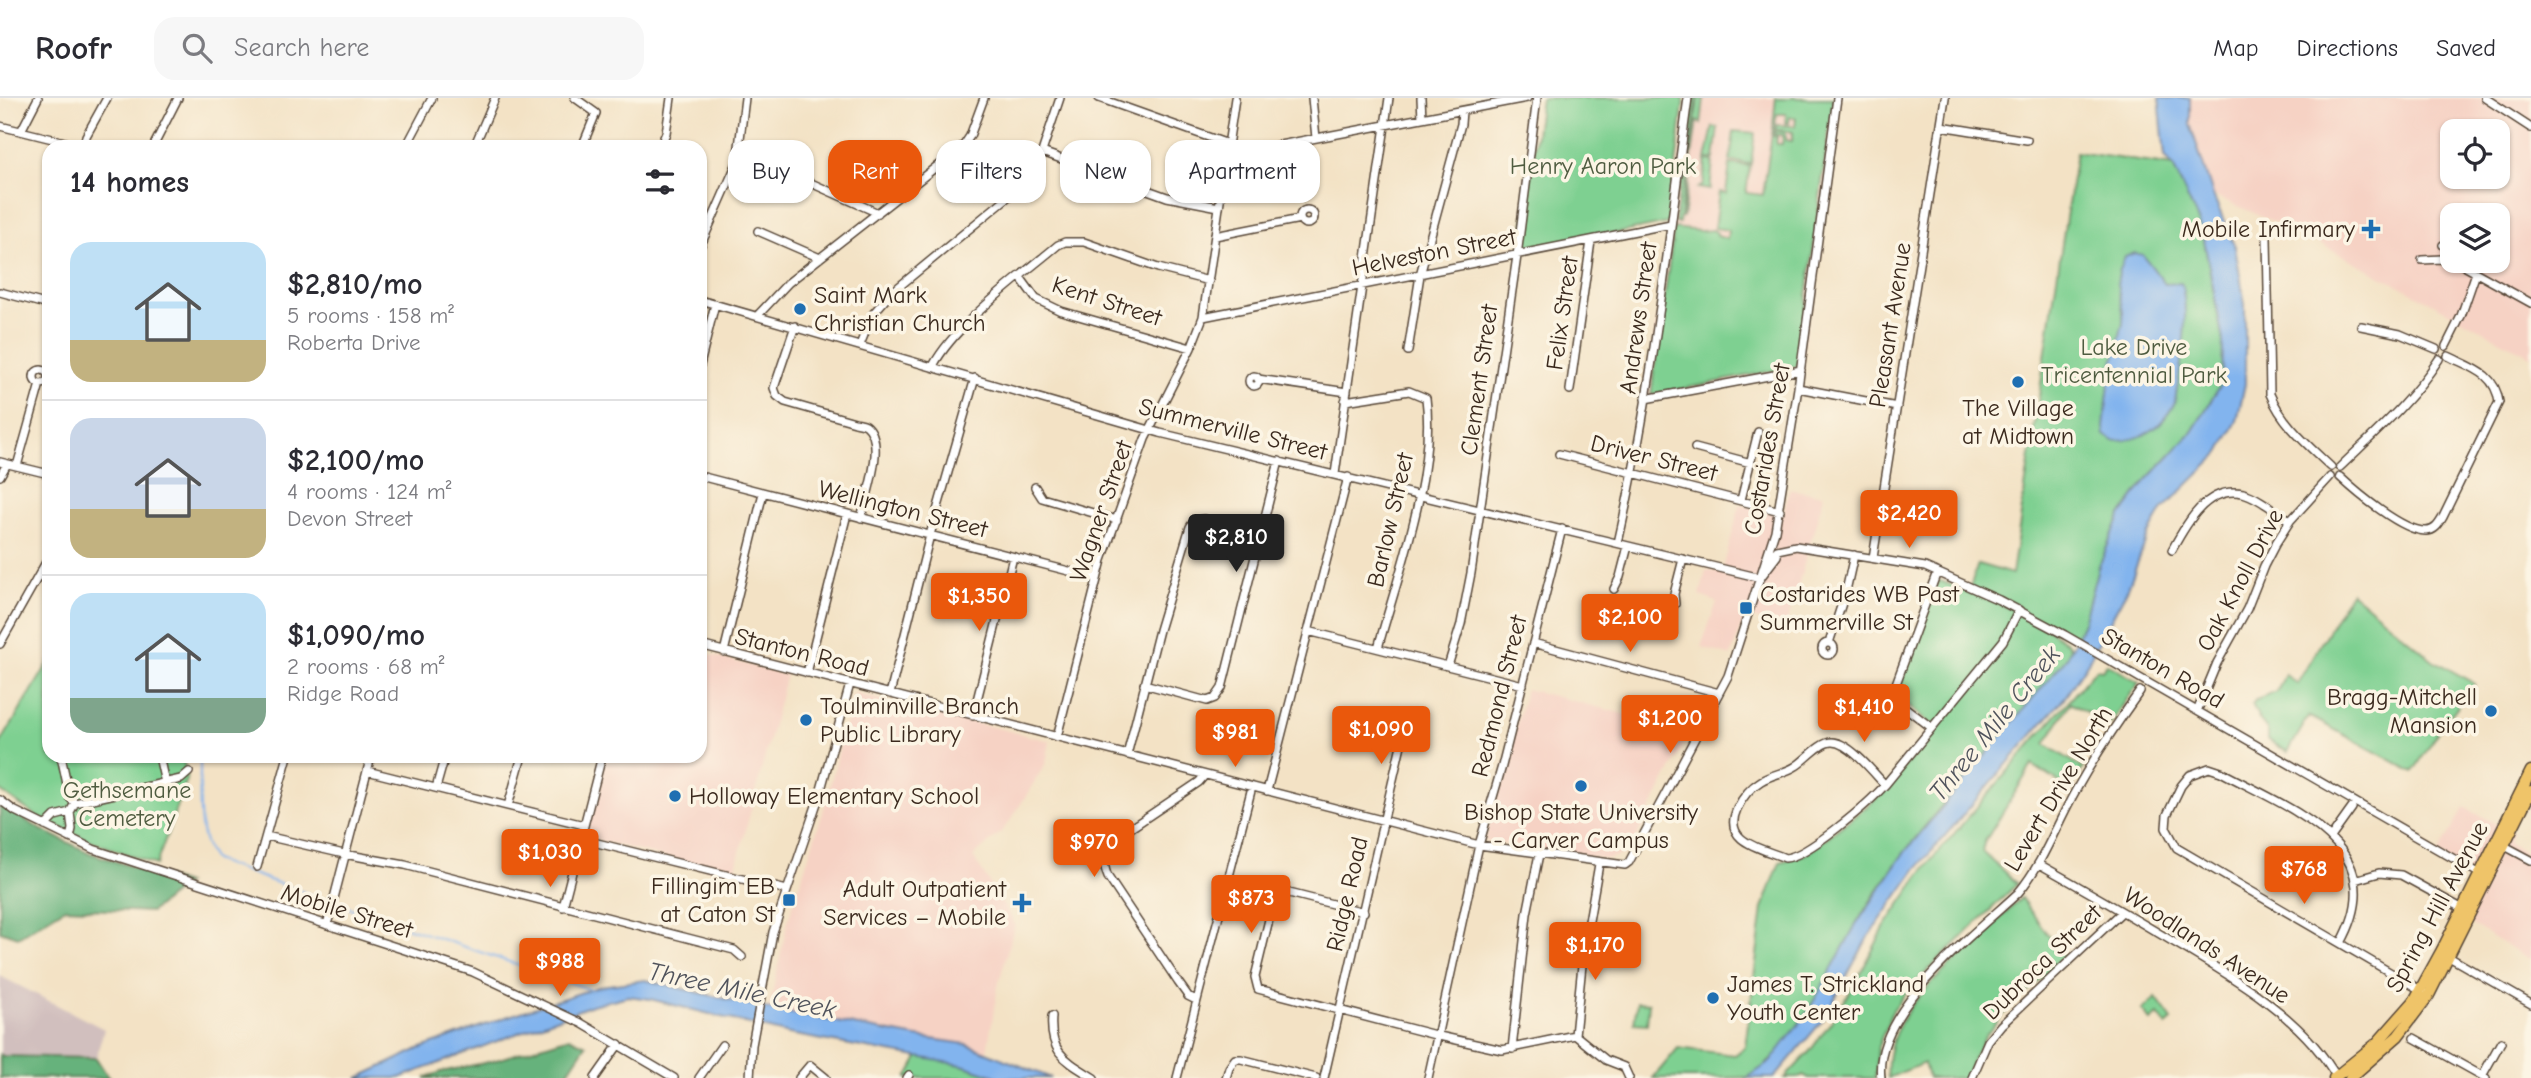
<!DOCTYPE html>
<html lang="en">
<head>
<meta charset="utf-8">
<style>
	:root { --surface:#fff; --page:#f7f7f7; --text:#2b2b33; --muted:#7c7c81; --line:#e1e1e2; --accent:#ea580c }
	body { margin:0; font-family:"Comic Neue",sans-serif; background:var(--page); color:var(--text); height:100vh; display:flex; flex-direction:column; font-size:26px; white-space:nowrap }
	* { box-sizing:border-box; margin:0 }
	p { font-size:23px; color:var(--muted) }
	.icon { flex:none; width:38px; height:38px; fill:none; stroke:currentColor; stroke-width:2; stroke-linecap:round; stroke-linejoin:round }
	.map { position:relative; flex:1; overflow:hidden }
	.drawer { position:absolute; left:42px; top:42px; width:665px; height:623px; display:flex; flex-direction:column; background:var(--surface); border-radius:21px; box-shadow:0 2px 5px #0004 }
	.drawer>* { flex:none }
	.guide { position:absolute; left:728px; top:42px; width:665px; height:63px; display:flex; gap:14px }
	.controls { position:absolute; left:2440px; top:21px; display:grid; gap:14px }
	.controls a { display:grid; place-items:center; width:70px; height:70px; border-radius:14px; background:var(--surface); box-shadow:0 2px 5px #0004; font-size:35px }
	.price { position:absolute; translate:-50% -60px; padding:0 16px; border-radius:7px; background:var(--accent); color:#fff; font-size:23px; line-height:46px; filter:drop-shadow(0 2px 4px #0008) }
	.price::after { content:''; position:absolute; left:50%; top:42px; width:21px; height:16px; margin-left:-10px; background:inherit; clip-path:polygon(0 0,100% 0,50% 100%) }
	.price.on { background:#222; color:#fff }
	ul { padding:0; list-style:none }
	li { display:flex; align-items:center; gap:21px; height:175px; padding:0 28px }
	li+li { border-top:2px solid var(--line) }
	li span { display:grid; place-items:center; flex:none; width:196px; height:140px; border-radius:21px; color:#555 }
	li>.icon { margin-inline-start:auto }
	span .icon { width:84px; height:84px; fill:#fffc; stroke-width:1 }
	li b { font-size:30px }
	h2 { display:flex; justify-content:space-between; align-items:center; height:84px; padding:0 28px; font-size:30px }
	.chip { padding:0 24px; border-radius:21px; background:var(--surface); box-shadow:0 2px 5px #0004; font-size:24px; line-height:63px }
	.chip.on { background:var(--accent); color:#fff }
	header { display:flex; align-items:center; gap:42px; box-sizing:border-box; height:98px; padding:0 35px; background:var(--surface); border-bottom:2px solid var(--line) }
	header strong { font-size:33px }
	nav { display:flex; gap:38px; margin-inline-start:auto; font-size:24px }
	.search { width:490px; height:63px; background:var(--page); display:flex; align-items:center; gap:18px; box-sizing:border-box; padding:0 24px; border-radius:21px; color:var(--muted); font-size:26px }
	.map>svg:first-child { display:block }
	.built { fill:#f6d2c4; fill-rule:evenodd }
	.industrial { fill:#d1bfbe }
	.green { fill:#7ed091; stroke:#5c7d58; stroke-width:2 }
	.forest { fill:#66b27b; stroke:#506e4c; stroke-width:2 }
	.water { fill:#82b4ee; stroke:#5e6f86; stroke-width:2 }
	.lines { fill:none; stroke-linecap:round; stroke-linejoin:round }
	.stream { stroke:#82b4ee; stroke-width:2 }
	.minor-casing { stroke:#574637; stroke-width:10 }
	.major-casing { stroke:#574637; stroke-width:13 }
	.minor { stroke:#fff; stroke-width:7 }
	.major { stroke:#efc469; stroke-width:10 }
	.poi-dot { fill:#1f6fb2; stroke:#fcf5e5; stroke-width:2.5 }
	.labels { text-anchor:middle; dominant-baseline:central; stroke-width:7; stroke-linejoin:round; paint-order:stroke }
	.park-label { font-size:24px; fill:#4f5c40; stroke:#fcf5e5 }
	.poi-label { font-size:24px; fill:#3b2a1e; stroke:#fcf5e5; text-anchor:start }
	.street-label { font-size:24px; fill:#3b2a1e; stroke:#fcf5e5 }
	.water-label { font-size:26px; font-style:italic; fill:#50535c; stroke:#fcf5e5 }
</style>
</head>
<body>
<header>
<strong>Roofr</strong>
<div class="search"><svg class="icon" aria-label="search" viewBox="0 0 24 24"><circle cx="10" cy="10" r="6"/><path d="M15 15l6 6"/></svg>Search here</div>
<nav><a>Map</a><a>Directions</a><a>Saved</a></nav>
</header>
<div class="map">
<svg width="2531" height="980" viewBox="0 0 2531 980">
	<rect width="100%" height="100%" fill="#fcf5e5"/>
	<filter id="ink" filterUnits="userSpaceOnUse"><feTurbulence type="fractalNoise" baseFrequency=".0143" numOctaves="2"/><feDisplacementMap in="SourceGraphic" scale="14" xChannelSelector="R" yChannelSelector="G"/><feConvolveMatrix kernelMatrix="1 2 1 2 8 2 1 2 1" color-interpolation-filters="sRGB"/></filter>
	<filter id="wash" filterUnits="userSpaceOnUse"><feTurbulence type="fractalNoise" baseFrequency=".00686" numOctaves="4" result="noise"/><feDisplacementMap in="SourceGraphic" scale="28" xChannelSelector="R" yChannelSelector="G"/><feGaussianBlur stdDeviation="1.57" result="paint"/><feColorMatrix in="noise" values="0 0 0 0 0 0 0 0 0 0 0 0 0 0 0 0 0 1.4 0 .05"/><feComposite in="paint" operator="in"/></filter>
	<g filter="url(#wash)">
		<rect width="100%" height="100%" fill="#f3e2c5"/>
		<path class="built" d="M1688,0h149l-36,272 -156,29z
			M2190,0h341v258l-225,-120 -93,-41 -23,-71zM2452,33h45v46h-45zM2452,117h45v46h-45z
			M1789,391l35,6 -38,132 -41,-11 -14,40 -30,-9 16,-45 -17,-6 6,-26 16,3 18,-69 43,11z
			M700,554l86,23 -52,200 -149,-38 21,-81h94z
			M1526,591l165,42 -60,116 -7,7 -18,5 -121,-18z
			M856,596l194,47 -4,22 -35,57 -11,13 -27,24 42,67 -17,62 -11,65 -21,-7 -49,-7 -148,-28 19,-89 36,-111 29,-114z
			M2464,709l49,26 -5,10 23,13v104l-77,-46 19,-39 -35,-21z"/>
		<path class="industrial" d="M0,878l104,53 -8,29 -93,-2 -3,-2z"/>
		<path class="green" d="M1541,0h143l-15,125 -149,29z
			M1692,0h5l-18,125 -4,-1z
			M1698,0h6l-3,26 -4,-3 -14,96h-1z
			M1776,0h57l-35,268 -147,29 23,-167 26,3 13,-1 4,3v3l10,3 1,-9 -14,-2 5,-36 7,1 4,-29 20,2 -4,27 17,2 10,-69 2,1 -2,9 4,1 -1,7h6l1,-9h-8v-4l11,1v8l6,1 1,-9 -17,-2v-5l19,1 1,-8 -6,-1 -1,6h-4l1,-9h-9l-2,10h-2z
			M1713,29l5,1 -4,31h-8z
			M1734,33l21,2 -4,31 -21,-3z
			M2076,54l97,14 29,63 21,112 -1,42 -30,49 -46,49 -26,36 -22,51 -15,55 -8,17 -105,-53 8,-23 34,10z
			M1706,62l7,1 -3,29 -12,-2 5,-3z
			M1938,482c39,15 104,37 132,67l-2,9c-70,91 -160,175 -216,276 -21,37 -64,128 -104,145 -10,1 -78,1 -95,1l25,-30 57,7 10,-8 18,-139 17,-46 26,-8 70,-55 60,-70 -38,-33 1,-11z
			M2351,494l82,68 42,24 -32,41 -30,47 -104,-56 -21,36 -21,-13v-10l-8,-10 -7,-15 4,-4 21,-8 8,-18 12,10z
			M49,564v94h134l4,23 -31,86 -73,-27 -45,-21 -38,-26v-47z
			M2107,566l32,18 -29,42 -40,-21 -25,41 38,24 -13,21 -38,-24 -48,78 -2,8 35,33 -109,106 -15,20 -15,36 -3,32h-66l-6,-3 -6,3h-12l25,-27 23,-32 22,-35 29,-56 43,-63 169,-196 6,1z
			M2021,800l44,60c-38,35 -86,68 -99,120h-38l-4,-15 -36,15c-5,-54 39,-91 74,-124 20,-19 40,-37 59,-56z
			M2156,900l16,22 -6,5 -8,-10 -7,6 -9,-11z
			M1637,904l12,1 -2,21 -13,-1z
			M919,958l43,9 27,9 -2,4h-80z"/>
		<path class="forest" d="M0,707l42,25 48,23 96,31 -35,28 -86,-4 -47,29 -18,-6z
			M569,939l17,8 -22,33h-139l16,-6 52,-11z
			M0,956l3,2 93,2 13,20h-109z"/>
		<path class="water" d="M2159,0h31v26l23,71 22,52 10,57v80l-8,37 -17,32 -57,56 -15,26 -20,53 -40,74 -22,34 -149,172 -50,71 -44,81 -49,58h-27l23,-16 38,-50 46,-84 49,-74 165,-198 15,-33 15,-55 22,-51 26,-36 46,-49 30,-49 1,-42 -21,-112 -29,-63 -8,-9z
			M2134,155l9,2 22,29 16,-1c10,32 -1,85 -6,119 -13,26 -32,39 -61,39l-9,-6 -1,-8 6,-52 13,-52v-11l-6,-28 2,-12 6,-15z
			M645,882l124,29 148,28 49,7 85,34h-50l-39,-13 -173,-31 -139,-35 -22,-3 -36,9 -192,73h-42l61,-29 90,-33 92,-30z"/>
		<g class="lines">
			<path class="stream" d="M200,658c1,31 -6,79 14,104l108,39
				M341,807l251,85"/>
		</g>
	</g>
	<g filter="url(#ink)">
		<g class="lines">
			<g class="minor-casing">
				<path id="minor" d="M575,0l21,15 -14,34
					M1099,0l129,46
					M1312,0l4,40
					M1421,0l1,20
					M2485,0l46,30
					M0,28l85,21
					M1941,28l86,14
					M21,33l17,-33
					M84,49l2,-11 21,-38
					M153,49l25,-49
					M406,49l26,-49
					M474,49l21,-49
					M660,49l6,-14 5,-35
					M1042,54l125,45 52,10
					M1227,57l300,-57
					M802,81l76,34
					M1300 119a7 7 0 1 1 14 0a7 7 0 1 1-14 0Z
					M758,133l62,27
					M1215,138l85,-17
					M2267,140l3,156c12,30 38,51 61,73
					M2443,147l9,12
					M700,149l37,-84 8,-65
					M2422,162l20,-1 14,3
					M2455,163l76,42
					M1020,179l16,22 25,12 130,37
					M0,194l49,13
					M700,202l460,133 601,145
					M758,217l30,-32 176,-138 6,-9 14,-38
					M1203,219l468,-93
					M795,228l-21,62 3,8 8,6 70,20c4,1 8,1 11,3 21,16 0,72 -5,93
					M2361,228l39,8 36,15
					M860,247l12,-30 18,-21 124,-102 28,-40 18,-54
					M2446,248l15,-30 15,-43
					M1408,253l12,-76 41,-151 1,-13
					M700,267l15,-61
					M933,268c23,-43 87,-89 125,-121l7,-3h19l74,26 51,13
					M34 279a7 7 0 1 1 14 0a7 7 0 1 1-14 0Z
					M1249 283a5 5 0 1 1 10 0a5 5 0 1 1-10 0Z
					M1258,281l89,13
					M1798,290l99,19
					M1570,292l21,-149
					M1645,301l156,-29
					M1345,303l64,-10 17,7c10,76 -28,177 -48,250
					M1695,350l56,15
					M1559,356l221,57
					M0,364l49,12
					M17,368l23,-82
					M2340,369c35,-34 72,-66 99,-108
					M1335,376l54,-376
					M0,378l7,-12
					M700,378l396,102
					M2340,379c16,15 63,55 86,54 9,0 13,-7 17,-14l56,-115c-4,-29 -27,-34 -51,-46
					M1035,389l7,11 75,22
					M1741,402l17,-68
					M1618,445c33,-146 50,-296 70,-445
					M2172,452c14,-26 35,-65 71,-57 16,4 33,19 47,28
					M1873,460l72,-460
					M1768,461l9,-9 19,-4 129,21 74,33 66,35 417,240
					M1761,479l16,-21
					M1614,491l6,-12 8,-31
					M1675,506l-1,-10 9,-35
					M1308,533l215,54
					M1822 551a6 6 0 1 1 12 0a6 6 0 1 1-12 0Z
					M1533,545l186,50
					M1829,545l17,-52 8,-36
					M0,546l49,-87
					M700,547l779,200 146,20 4,-3 99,-186 47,-145 23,-143 39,-290
					M724,554l39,-159
					M1448,568l13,-42 10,-51 46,-317 20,-158
					M807,575l40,-159
					M1144,586l63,17 8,-3 7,-10 57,-227
					M890,596l40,-159 45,-157
					M2198,611l19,-46 30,-54 17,-43 12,-23 14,-22 40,-44
					M973,618l40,-159
					M1932,630l-38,-29 -1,-7 44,-120
					M1057,639l45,-177 43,-121 46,-91 12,-31 32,-219
					M1127,657l32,-125 31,-103 4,-6 10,-2 56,14
					M61,658l9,42 5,5
					M159,658l6,27
					M367,673l217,54
					M1885,687c-11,-12 -36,-43 -53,-43 -12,0 -26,18 -36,24 -10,7 -24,8 -35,15 -10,6 -19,17 -24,28 -15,33 24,39 48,49 22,-1 84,-55 100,-73l118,-144 16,-31
					M436,690l9,-32
					M1267,693l81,-314
					M0,702l15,11 78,38 380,123 108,51 93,55
					M508,708l14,-50
					M70,714l2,17 -2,9
					M45,728l10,-10 15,-4 5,-9 106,-24 8,-7
					M266,738l78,18 61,11 329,85 8,7
					M2332,738l20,-28
					M581,741l206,51
					M2501,746l30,16
					M1599,766l-16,91 -8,80 31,25 18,7 5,11
					M2039,766c41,23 81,46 121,70 61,36 142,80 177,144
					M257,769l31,-111
					M2355,782l24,-7 22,2 62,34
					M563,809l39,-151
					M1364,814l-75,-19 -9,2 -7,8 -18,74 3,12 181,47 63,14 73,-15
					M327,827l44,-169
					M2341,845c55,-98 -52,-134 -120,-171l-12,-4 -19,7 -9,11 -14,29 -1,13 11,20 252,147
					M2449,859l82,47
					M1196,902l-8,-4 -10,-14 -70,-105c-6,-14 -5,-25 5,-37l86,-58 6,-7
					M1052,918c-3,37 13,44 42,62
					M2414,940l72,40
					M1512,951l15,-135 12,-60
					M2482,978l19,-34
					M595,980l24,-34
					M699,980l23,-33
					M750,980l2,-33 21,-113 46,-135 31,-113
					M799,980l11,-13 16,13
					M907,980l2,-3
					M1177,980l75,-291
					M1226,980l3,-10 6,-9h6l75,19
					M1324,980l83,-359
					M1428,980l51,-233 23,-79 60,-237
					M1881,980c-9,-66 93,-144 137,-185 26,-31 38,-68 58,-103 19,-34 41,-67 64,-99
					M1972,980l16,-37 13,-16 121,-113"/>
			</g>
			<g class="major-casing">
				<path id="major" d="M2334,980l42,-34 38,-43 28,-51 89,-179
					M2350,980l48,-42 31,-41 102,-204"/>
			</g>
			<use href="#minor" class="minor"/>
			<use href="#major" class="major"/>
		</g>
	</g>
	<g class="poi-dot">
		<path d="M2367.5 120.5h7v7h7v7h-7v7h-7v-7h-7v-7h7z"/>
		<circle cx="800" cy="211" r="7"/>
		<circle cx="2018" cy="284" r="7"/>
		<rect x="1739" y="503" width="14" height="14" rx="3.5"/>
		<circle cx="2491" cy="613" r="7"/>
		<circle cx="806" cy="622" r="7"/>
		<circle cx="1581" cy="688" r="7"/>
		<circle cx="675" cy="698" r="7"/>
		<rect x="782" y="795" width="14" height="14" rx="3.5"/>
		<path d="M1018.5 794.5h7v7h7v7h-7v7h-7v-7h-7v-7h7z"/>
		<circle cx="1713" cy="900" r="7"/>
	</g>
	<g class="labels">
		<g class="park-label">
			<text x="1603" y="68">Henry Aaron Park</text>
			<text x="2134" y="249">Lake Drive<tspan x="2134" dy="28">Tricentennial Park</tspan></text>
			<text x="127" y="692">Gethsemane<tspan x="127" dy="28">Cemetery</tspan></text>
		</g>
		<g class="poi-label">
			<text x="2355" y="131" text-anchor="end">Mobile Infirmary</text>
			<text x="814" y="197">Saint Mark<tspan x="814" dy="28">Christian Church</tspan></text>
			<text x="2018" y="310" text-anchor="middle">The Village<tspan x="2018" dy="28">at Midtown</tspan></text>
			<text x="1760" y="496">Costarides WB Past<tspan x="1760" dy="28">Summerville St</tspan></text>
			<text x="2477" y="599" text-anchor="end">Bragg-Mitchell<tspan x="2477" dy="28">Mansion</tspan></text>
			<text x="820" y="608">Toulminville Branch<tspan x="820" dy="28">Public Library</tspan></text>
			<text x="689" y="698">Holloway Elementary School</text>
			<text x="1581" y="714" text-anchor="middle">Bishop State University<tspan x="1581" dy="28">- Carver Campus</tspan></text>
			<text x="775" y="788" text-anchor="end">Fillingim EB<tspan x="775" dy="28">at Caton St</tspan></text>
			<text x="1006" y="791" text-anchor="end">Adult Outpatient<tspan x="1006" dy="28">Services – Mobile</tspan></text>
			<text x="1727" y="886">James T. Strickland<tspan x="1727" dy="28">Youth Center</tspan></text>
		</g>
		<g class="street-label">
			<text transform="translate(1434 154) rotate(-11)">Helveston Street</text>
			<text transform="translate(1107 203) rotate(18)">Kent Street</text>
			<text transform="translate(1562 215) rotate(-82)">Felix Street</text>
			<text transform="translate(1638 220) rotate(-82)">Andrews Street</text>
			<text transform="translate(1890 227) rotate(-81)">Pleasant Avenue</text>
			<text transform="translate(1479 282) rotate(-82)">Clement Street</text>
			<text transform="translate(1233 331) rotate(14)">Summerville Street</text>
			<text transform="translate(1767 351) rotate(-80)">Costarides Street</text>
			<text transform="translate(1654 360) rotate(14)">Driver Street</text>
			<text transform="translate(903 411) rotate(14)">Wellington Street</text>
			<text transform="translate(1101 413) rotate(-71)">Wagner Street</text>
			<text transform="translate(1390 422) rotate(-77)">Barlow Street</text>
			<text transform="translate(2240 482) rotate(-62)">Oak Knoll Drive</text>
			<text transform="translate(802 554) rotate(14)">Stanton Road</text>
			<text transform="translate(2163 570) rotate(30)">Stanton Road</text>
			<text transform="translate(1499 598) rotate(-76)">Redmond Street</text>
			<text transform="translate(2058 691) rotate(-59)">Levert Drive North</text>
			<text transform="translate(1347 796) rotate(-77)">Ridge Road</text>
			<text transform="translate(2437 809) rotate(-62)">Spring Hill Avenue</text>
			<text transform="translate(347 813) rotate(17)">Mobile Street</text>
			<text transform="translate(2207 847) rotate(33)">Woodlands Avenue</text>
			<text transform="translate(2042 864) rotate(-44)">Dubroca Street</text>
		</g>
		<g class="water-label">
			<text transform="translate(1995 626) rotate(-51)">Three Mile Creek</text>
			<text transform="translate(742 893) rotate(12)">Three Mile Creek</text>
		</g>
	</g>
</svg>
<div class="controls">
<a><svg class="icon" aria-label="locate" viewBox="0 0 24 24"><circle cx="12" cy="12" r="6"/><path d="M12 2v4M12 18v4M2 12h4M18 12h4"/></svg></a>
<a><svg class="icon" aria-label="layers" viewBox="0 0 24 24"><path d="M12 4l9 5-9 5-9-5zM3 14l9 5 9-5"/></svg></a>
</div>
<b class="price" style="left:1909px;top:452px">$2,420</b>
<b class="price on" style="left:1236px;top:476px">$2,810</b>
<b class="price" style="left:979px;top:535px">$1,350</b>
<b class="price" style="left:1630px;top:556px">$2,100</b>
<b class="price" style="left:1864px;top:646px">$1,410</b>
<b class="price" style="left:1670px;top:657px">$1,200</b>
<b class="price" style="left:1381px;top:668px">$1,090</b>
<b class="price" style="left:1235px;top:671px">$981</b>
<b class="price" style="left:1094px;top:781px">$970</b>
<b class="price" style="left:550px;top:791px">$1,030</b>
<b class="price" style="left:2304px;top:808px">$768</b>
<b class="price" style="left:1251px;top:837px">$873</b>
<b class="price" style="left:1595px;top:884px">$1,170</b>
<b class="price" style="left:560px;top:900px">$988</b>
<div class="guide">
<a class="chip">Buy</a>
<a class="chip on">Rent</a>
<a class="chip">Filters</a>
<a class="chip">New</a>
<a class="chip">Apartment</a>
</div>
<section class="drawer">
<h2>14 homes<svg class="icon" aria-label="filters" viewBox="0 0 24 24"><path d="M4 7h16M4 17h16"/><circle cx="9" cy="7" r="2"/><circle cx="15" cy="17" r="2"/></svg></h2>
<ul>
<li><span style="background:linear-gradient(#bfe0f5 70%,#c2b280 0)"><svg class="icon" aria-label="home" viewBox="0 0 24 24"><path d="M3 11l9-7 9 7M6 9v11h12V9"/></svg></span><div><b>$2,810/mo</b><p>5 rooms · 158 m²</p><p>Roberta Drive</p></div></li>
<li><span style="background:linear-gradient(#c9d6e8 65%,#c2b280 0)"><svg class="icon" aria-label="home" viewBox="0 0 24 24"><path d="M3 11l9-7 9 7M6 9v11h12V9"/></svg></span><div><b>$2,100/mo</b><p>4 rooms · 124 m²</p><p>Devon Street</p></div></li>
<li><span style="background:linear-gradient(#bfe0f5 75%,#7fa58c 0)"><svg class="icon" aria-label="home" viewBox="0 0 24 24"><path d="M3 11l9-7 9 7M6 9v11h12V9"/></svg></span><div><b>$1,090/mo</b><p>2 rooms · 68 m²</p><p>Ridge Road</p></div></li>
</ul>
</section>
</div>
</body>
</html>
